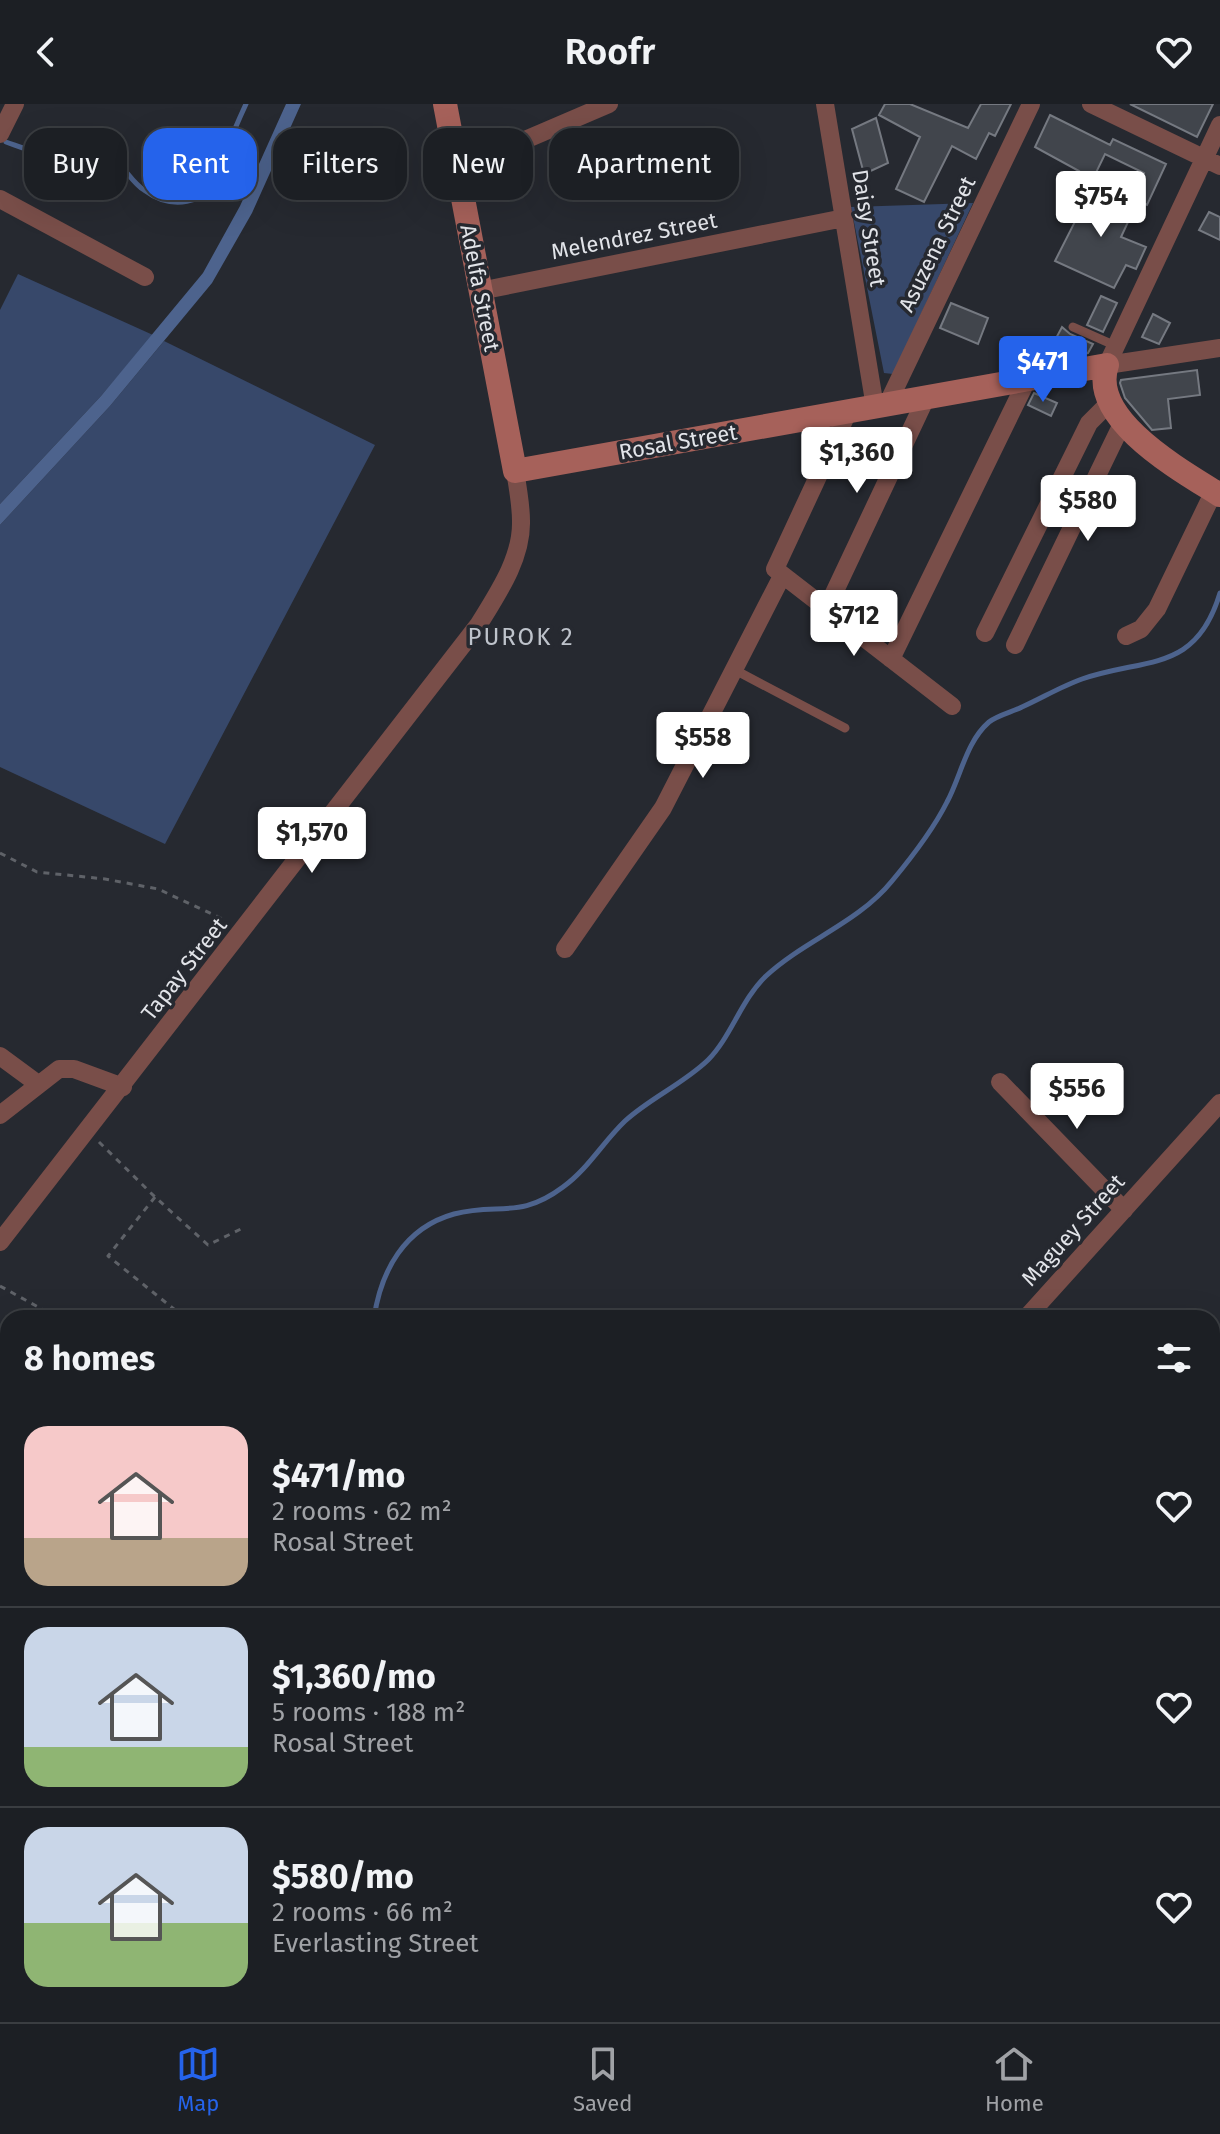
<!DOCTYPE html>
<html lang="en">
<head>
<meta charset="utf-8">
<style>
	:root { --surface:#1c1f24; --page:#25272c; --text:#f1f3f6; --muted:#a0a2a6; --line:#3a3d41; --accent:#2563eb }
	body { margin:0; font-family:"Fira Sans",sans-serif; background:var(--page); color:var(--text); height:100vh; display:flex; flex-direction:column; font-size:30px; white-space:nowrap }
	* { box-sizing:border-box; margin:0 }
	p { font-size:26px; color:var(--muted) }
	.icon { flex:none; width:44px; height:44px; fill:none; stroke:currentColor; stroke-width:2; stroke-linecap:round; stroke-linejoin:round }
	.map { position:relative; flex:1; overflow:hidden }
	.side { position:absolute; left:0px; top:1206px; width:1220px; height:712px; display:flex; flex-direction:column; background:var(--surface); border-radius:24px 24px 0 0; box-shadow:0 8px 32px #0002,0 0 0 2px var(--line) }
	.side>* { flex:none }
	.guide { position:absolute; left:24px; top:24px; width:800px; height:72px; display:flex; gap:16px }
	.price { position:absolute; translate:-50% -68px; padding:0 18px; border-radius:8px; background:#fff; color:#222; font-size:26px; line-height:52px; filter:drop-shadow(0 2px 4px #0008) }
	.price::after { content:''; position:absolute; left:50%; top:48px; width:24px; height:18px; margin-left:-12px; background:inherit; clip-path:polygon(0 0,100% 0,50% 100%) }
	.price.selected { background:var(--accent); color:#fff }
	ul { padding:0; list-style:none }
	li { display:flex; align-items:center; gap:24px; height:200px; padding:0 24px }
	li+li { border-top:2px solid var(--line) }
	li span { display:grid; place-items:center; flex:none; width:224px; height:160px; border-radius:24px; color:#555 }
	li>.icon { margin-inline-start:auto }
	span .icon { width:96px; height:96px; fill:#fffc; stroke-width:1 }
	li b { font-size:34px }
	h2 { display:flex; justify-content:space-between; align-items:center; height:96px; padding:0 24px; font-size:34px }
	.tag { padding:0 28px; border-radius:24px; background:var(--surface); box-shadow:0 8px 32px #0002,0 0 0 2px var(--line); font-size:28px; line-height:72px }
	.tag.selected { background:var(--accent); color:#fff }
	header { display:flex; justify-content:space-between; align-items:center; height:104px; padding:0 24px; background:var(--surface); font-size:36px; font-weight:600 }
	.tab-bar { display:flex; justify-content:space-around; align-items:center; height:112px; border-top:2px solid var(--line); background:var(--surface); font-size:22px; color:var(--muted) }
	.tab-bar a { display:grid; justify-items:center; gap:4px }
	.tab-bar .selected { color:var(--accent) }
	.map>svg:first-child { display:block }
	.green { fill:#37486a }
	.water { fill:#4d638d }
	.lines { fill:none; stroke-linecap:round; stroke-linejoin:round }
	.stream { stroke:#4d638d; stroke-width:5 }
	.building { fill:#41454c; stroke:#757981; stroke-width:2 }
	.path { stroke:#5f6268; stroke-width:3; stroke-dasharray:6 6; stroke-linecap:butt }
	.lane { stroke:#794e49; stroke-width:9 }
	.street { stroke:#794e49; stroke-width:18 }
	.secondary { stroke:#a6615a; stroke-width:24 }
	.labels { text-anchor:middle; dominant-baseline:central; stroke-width:7; stroke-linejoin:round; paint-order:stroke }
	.street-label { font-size:22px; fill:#e2e4e9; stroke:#262930 }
	.neighbourhood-label { font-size:24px; letter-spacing:2px; fill:#bec3cb; stroke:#262930 }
</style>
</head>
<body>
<header><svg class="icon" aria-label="back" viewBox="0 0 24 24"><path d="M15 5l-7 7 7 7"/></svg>Roofr<svg class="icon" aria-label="heart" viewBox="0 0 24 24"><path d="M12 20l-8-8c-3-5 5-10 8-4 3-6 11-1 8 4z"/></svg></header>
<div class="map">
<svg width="1220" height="1918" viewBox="0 0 1220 1918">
	<rect width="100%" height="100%" fill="#262930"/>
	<path class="green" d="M973,99l-80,171 -9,-1 -33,-166z
		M18,170l135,61 -52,61 -101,108v-194z
		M164,237l211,104 -210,399 -165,-77v-242l110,-119z"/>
	<path class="water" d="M286,0h15l-49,109 -40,70 -102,123 -110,119v-21l101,-108 102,-123 37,-67z"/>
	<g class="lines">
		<path class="stream" d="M6,38c14,5 27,11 42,12 21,1 40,-7 61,3 15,7 21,24 35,33 27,20 62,16 77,-17 4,-9 4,-20 8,-29 5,-14 11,-27 17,-40
			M374,1214c7,-47 30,-90 80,-104 44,-12 65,6 109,-27 25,-18 40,-45 62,-66 25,-23 58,-37 83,-61 23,-23 33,-60 58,-84 39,-36 92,-53 126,-95 20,-24 41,-51 55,-79 14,-26 19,-60 42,-80 9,-7 23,-10 33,-15 20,-9 40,-21 60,-28 65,-22 114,-6 138,-86
			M0,1727l8,-23"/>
	</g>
	<path class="building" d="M885,0h25l58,24 13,-24h30l-16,32 -6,-3 -13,26 -24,-13 -28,56 -28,-13 24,-52 -41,-22z
		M1130,0h83l-16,33z
		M1050,11l60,30 3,-6 53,25 -19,41 -14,-7 11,-25 -39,-19 -14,29 -14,-7 2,-5 -44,-24z
		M876,14l12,45 -24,11 -12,-45z
		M1094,80l42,21 -15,32 25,10 -10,22 -10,-4 -12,23 -59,-27z
		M1209,108l11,5v23l-21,-10z
		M1101,192l16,7 -14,29 -16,-7z
		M951,199l37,15 -10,26 -38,-16z
		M1153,210l17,9 -11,21 -17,-7z
		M1062,223l8,7 23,10 -5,9 -9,2 -25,-13z
		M1197,266l3,25 -32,4 3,29 -19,2 -27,-32 -5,-15 1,-3z
		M1034,289l23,10 -6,13 -23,-11z"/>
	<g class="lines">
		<path class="path" d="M0,749l37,19 68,7 53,10 69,32
			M99,1038l56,55 53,48 37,-18
			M155,1093l-47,59 77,62
			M0,1182l58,32
			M971,1910l14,8"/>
		<path class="lane" d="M1073,223l43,19
			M735,566l110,58"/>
		<path class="street" d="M825,0l50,303
			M1091,0l129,62
			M0,30l15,-30
			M457,65l152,-65
			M0,95l145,78
			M480,187l364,-73
			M1107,261l113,-240
			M1107,261l113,-17
			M887,301l144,-301
			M848,308l-73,157 177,137
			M826,506l100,-212
			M985,529l104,-210 20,-20
			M1126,532l15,-7 16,-20 57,-118
			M1015,541l108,-223
			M891,555l136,-279
			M565,845l98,-141 119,-232
			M0,952l38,28
			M1000,978l124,128
			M0,1011l59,-46h15l49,18
			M0,1138l479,-618c19,-31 43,-66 42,-103 0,-16 -3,-33 -6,-50
			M1026,1214l194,-215
			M0,1361l8,5
			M1212,1761l8,-10
			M1212,1843l8,9
			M393,1918l8,-8"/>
		<path class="secondary" d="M445,0l70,367 592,-106c-19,54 75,106 113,130"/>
	</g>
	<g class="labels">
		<g class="street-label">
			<text transform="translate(869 124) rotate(81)">Daisy Street</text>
			<text transform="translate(634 132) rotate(-11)">Melendrez Street</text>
			<text transform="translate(937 140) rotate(-64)">Asuzena Street</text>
			<text transform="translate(480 184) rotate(79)">Adelfa Street</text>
			<text transform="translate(678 338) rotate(-10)">Rosal Street</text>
			<text transform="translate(184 865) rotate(-52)">Tapay Street</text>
			<text transform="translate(1073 1126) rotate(-48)">Maguey Street</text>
		</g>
		<g class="neighbourhood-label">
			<text x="521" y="533">PUROK 2</text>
		</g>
	</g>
</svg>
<b class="price" style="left:1101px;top:135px">$754</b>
<b class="price selected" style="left:1043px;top:300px">$471</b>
<b class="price" style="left:857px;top:391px">$1,360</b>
<b class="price" style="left:1088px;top:439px">$580</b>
<b class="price" style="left:854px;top:554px">$712</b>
<b class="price" style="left:703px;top:676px">$558</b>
<b class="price" style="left:312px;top:771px">$1,570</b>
<b class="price" style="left:1077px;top:1027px">$556</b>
<div class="guide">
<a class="tag">Buy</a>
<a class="tag selected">Rent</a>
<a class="tag">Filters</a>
<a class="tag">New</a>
<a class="tag">Apartment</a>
</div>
<section class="side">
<h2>8 homes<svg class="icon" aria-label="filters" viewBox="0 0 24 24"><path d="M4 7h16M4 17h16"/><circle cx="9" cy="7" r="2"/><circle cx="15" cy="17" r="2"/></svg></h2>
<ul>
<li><span style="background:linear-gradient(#f6c9c9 70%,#b9a48a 0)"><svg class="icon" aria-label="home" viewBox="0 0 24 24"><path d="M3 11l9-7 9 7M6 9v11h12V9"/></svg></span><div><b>$471/mo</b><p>2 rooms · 62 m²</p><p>Rosal Street</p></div><svg class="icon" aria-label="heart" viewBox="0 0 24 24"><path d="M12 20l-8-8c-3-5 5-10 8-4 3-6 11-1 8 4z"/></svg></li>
<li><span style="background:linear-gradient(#c9d6e8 75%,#8fb573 0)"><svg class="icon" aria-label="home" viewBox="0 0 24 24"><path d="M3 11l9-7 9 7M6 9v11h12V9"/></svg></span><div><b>$1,360/mo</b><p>5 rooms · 188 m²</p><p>Rosal Street</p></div><svg class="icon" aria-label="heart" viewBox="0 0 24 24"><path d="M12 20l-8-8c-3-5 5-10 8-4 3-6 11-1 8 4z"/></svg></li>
<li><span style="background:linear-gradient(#c9d6e8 60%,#8fb573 0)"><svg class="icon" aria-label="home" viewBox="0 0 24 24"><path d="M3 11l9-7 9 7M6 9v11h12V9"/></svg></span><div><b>$580/mo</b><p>2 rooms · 66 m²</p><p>Everlasting Street</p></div><svg class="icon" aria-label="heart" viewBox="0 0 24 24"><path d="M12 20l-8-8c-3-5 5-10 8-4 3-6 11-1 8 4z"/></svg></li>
</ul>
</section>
</div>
<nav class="tab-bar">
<a class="selected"><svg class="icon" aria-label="map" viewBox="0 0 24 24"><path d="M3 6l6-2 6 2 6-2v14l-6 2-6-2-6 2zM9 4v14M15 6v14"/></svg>Map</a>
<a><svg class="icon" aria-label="saved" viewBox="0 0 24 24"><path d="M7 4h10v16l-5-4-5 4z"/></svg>Saved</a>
<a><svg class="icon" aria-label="home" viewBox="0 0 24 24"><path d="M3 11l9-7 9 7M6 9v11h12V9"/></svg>Home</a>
</nav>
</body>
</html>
